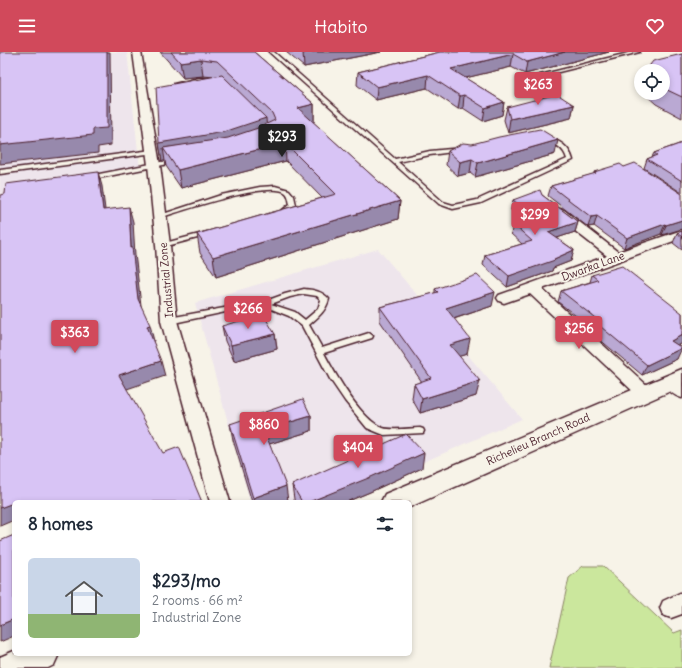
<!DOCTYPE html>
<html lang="en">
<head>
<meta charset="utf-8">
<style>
	:root { --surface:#fff; --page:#f2f2f3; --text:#1f2937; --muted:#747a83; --line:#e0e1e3; --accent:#d1495b }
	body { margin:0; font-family:Delius,sans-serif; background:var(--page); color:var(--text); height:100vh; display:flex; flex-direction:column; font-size:15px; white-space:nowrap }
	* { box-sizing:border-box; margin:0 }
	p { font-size:13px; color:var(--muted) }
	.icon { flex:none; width:22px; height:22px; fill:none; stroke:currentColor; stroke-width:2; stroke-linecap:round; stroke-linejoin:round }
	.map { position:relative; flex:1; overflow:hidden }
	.side { position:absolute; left:12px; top:448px; width:400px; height:156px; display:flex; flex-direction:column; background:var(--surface); border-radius:6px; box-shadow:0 2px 6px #0003 }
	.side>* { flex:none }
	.tools { position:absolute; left:634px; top:12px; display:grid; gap:8px }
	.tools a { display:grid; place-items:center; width:36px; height:36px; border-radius:50%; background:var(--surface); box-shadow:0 2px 6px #0003; font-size:20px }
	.price { position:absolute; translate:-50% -34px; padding:0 9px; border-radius:4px; background:var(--accent); color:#fff; font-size:13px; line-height:26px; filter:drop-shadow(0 1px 2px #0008) }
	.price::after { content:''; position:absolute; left:50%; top:24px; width:12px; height:9px; margin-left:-6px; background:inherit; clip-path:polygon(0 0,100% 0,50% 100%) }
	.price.selected { background:#222; color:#fff }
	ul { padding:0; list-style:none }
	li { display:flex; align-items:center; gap:12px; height:100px; padding:0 16px }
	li+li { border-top:1px solid var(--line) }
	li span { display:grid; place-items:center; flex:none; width:112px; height:80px; border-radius:6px; color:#555 }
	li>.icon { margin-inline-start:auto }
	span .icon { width:48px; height:48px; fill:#fffc; stroke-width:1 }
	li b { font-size:17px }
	h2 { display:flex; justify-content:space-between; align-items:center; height:48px; padding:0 16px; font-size:17px }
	header { display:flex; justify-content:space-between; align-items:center; height:52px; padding:0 16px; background:var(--accent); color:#fff; font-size:18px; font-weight:600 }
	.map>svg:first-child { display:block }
	.built { fill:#eee5ec }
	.green { fill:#cbe79d; stroke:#8a8364 }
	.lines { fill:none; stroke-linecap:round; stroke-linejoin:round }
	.lane-casing { stroke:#4a1f2b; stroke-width:3 }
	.street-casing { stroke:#4a1f2b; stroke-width:3 }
	.secondary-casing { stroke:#4a1f2b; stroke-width:3 }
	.lane { fill:#f7f3e8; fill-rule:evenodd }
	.street { fill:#f7f3e8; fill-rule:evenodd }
	.secondary { fill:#f7f3e8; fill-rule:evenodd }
	.wall { fill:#baa9d3; stroke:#4a1f2b }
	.shaded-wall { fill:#9789ac; stroke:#4a1f2b }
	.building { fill:#d8c4f5; stroke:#4a1f2b }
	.labels { text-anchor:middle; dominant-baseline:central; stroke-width:4; stroke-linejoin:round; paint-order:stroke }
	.street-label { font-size:11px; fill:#4a1f2b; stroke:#f7f3e8 }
</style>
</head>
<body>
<header><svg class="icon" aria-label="menu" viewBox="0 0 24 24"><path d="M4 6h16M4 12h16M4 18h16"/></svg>Habito<svg class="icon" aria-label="heart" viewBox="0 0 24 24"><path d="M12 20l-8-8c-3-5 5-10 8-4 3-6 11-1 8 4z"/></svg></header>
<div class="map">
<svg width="682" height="616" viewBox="0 0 682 616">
	<rect width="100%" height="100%" fill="#f7f3e8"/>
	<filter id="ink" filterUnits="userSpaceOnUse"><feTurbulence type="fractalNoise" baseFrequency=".025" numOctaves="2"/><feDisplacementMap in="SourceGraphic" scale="8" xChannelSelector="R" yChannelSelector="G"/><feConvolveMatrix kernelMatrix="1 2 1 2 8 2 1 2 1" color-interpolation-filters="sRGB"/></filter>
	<g filter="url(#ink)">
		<path class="built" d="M0,0h127l13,117 -140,27z
			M378,197l144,170 -190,83h-82l-55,-199z"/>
		<path class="green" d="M583,514h20l71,67 8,-3v38h-133l20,-90z"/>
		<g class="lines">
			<g class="lane-casing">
				<path id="lane" d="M269,0h5l121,107 35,-8 32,-3v2l-2,1 -30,4 -32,7 45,40 10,3 24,-5 90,-41c-3,-11 -11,-15 -21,-18v-2c13,-1 24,9 27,21l-92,43 -28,6 -14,-5z
					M632,0h8l-118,29 -2,-1z
					M199,26h16l2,1 -2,1h-16l-23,5 -2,-1z
					M152,98l2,1v2l-154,21v-4z
					M176,107l2,1v2l-89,18 -3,-2 3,-2z
					M275,134l14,4 5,6 2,9 -12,9h-4l-1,-1 11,-9c-1,-3 -1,-8 -4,-11 -15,-13 -104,18 -124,24l-2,1 -3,-2 64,-21 39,-8z
					M207,180l3,2 -1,1 -46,12 -3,-2 1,-1z
					M304,237c10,1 18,2 25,10 -3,12 -11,18 -20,26l13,23 47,-15 4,3 -1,2 -48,15c11,21 37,67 59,75 9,3 27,0 37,0l3,1 1,2 -1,2 -39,2 -17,-7 -22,-27 -15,-22 -28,-53 -13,-10 -25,-10 -29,4 -66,14 -4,-3 4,-3 66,-12 28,-4 22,-8zM304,242l13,2 4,4 -3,9 -13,11 -10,-8 -24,-8 19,-7z"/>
			</g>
			<g class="street-casing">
				<path id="street" d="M133,0h8l19,113 10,80 7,76 53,181h-20l-49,-181 -5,-76 -8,-80z
					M560,157l4,1 54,42 64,-22v8l-140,51 109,100 2,4 -2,4 -6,2 -6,-2 -109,-103 -26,9 -5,-2 -2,-3 2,-3 108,-39 -51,-40 -2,-3 2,-3z
					M670,324l6,2 6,5v15c-8,-2 -16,-9 -20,-16l2,-4z
					M682,540v22l-11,4 -8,-3 -3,-7 3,-7z"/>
			</g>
			<g class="secondary-casing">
				<path id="secondary" d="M682,317v17l-272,121v-5h-29l4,-8z
					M14,599v3h45l-5,11 -6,3h-48v-11z"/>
			</g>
			<use href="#lane" class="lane"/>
			<use href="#street" class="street"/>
			<use href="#secondary" class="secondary"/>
		</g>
		<path class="wall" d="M160,0h94l60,52v18h-1l87,79 -2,18 -182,58 -16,-24 -3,-19 125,-36 -36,-37 -105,27 -15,-22 -1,-5h-3l-3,-18 56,-66 -12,-1 -20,2z
			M286,0h95l-77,15z
			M440,0h169l-84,22 -14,-7 -46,11 39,24 -2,13 -19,6 -20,-13 -5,1 -31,-21 -51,12 -19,-15 1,-13z
			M682,2v64l-26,-14 -10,-9v-2h17v-22h-15l2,-6z
			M574,53l-3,13 -63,15 -4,-13 3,-13z
			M682,91v50l-38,-25 3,-9 5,-2 2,-4z
			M448,99l107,3 -80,23 -5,-4 -12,3 -12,-11z
			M624,115l57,27 -19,41 -1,-1 -37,14 -30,-22 -6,1 -40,-31 3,-10 43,-12v-2z
			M542,143l36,27 -3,10 -18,6 17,12 -3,11 -18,7 -1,3 -45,16 -24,-22 2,-10 37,-11 -11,-10 2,-10 11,-4 -13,-10 2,-10z
			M682,179v19l-9,-7 4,-10z
			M592,223l90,38v30l-4,2 -1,14 -35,16 -50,-42 1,-4 -35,-27 3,-11 29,-9z
			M435,237l57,17 -38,13 13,35 -8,2 17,40 -56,17 -8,-14 2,-15 8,-2 -42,-61v-14l55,-14z
			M222,274l53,8 2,15 -43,12 -9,-20z
			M311,364v15l-42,13 19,57 -3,1h-33l-19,-62 -3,-16z
			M422,416l-52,24 -24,10h-51l-1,-3 -2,-14z"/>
		<path class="shaded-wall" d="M107,0h3l1,93 -13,2v6l-98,11v-19z
			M310,0h71l-77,15 -1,-14z
			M565,0h44l-84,22 2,-12z
			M513,2l-2,13 -62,15 2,-13z
			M201,7l2,17 -20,2 -3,-16z
			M428,23l-1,13 -51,12 1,-13z
			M464,43l-1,13 -5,1 2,-13z
			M504,50l-2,13 -19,6 2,-13z
			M314,52v18l-15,3 -1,-17z
			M574,53l-3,13 -63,15 2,-14z
			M266,66l1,17 -104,13 2,13h-3l-3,-18z
			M558,88l-3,14 -80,23 3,-14z
			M285,91l1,18 -105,27 -3,-18z
			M472,107l-2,14 -12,3 2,-14z
			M98,120l4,14 5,39 -4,-15z
			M400,149l-2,18 -182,58 -3,-20z
			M129,155l4,15 2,33 1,7 6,52 -4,-15 -7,-51z
			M597,164l-3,10 -6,1 3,-10z
			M682,168v9l-20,6 4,-10z
			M578,170l-3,10 -30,10 3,-10z
			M665,172l-4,10 -37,14 3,-10z
			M574,198l-3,11 -18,7 -1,3 -45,16 2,-11 45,-17z
			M495,240l-3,14 -48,16 2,-14z
			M150,273l4,16 -3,1 -4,-16z
			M275,282l2,15 -43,12 -3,-16z
			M682,283v8l-16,8 5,-10z
			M470,287l-3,15 -20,6 3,-15z
			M682,296l-5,11 -35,16 5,-10z
			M161,309l4,15 -41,14 -5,-15z
			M480,329l-4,15 -56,17 2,-14z
			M311,364v15l-45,14 -2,-15z
			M424,401l-2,15 -52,24 -24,10h-37z
			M286,434l2,15 -3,1h-31l-1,-4z
			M14,450v18l-14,6v-18z
			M14,567v17l-14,6v-17z"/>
		<path class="building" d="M0,0h107v76l-14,1v6l-93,10z
			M171,0h83l60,52 -16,4 102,93 -187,56 -16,-23 139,-40 -51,-51 -107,27 -15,-22 65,-10 30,-10 17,-8 -3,-7 -55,-52 -16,-2 -21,3z
			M302,0h8l-7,1z
			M440,0h125l-38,10 -14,-8 -62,15 53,33 -19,6 -21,-13 -4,1 -32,-21 -51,12 -19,-15z
			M682,2v43l-19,-9v-17h-14l1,-6 3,-4z
			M222,23l44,43 -42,14 -65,11 -3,-56z
			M557,42l17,11 -64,14 -3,-12z
			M540,77l18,11 -80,23 -6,-4 -12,3 -12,-11 15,-8 9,1 27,-7z
			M682,91v38l-35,-22 10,-4 -3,-2z
			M635,111l47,31v26l-16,5 -1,-1 -38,14 -30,-22 -6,1 -40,-31 45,-13 -2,-1 26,-8 4,3z
			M98,120l5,38 26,-3 2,41 1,-1 6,52 12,26 -3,1 14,35 -42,14 44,78 16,-6 23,55h-186l-16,6v-313l5,-1 1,-10z
			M540,138l2,5 36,27 -30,10 26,18 -20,9 1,1 -46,16 -24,-21 47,-14 -19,-17 21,-7 -21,-17z
			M682,179v6l-5,-4z
			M622,214l60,47v22l-11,6 11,7 -35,17 -52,-43 4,-1 -38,-30 37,-11 -6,-5z
			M477,223l18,17 -49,16 24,31 -20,6 30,36 -58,18 -8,-15 17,-6 -51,-71 58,-15 -3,-3z
			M263,262l12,20 -44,11 -9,-19z
			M303,347l8,17 -47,14 22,56 -33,12 -23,-74z
			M406,382l18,19 -53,24 -62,25h-7l-10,-17z
			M14,483v84l-14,6v-84z"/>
	</g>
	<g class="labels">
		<g class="street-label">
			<text transform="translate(593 214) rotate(-20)">Dwarka Lane</text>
			<text transform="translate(166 228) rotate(-95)">Industrial Zone</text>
			<text transform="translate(538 387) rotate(-24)">Richelieu Branch Road</text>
		</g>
	</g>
</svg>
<div class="tools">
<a><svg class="icon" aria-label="locate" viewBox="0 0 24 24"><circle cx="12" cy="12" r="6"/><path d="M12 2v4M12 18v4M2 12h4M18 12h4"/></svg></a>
</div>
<b class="price" style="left:538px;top:54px">$263</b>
<b class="price selected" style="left:282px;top:106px">$293</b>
<b class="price" style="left:535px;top:184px">$299</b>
<b class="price" style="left:248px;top:278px">$266</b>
<b class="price" style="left:579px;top:298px">$256</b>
<b class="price" style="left:75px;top:302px">$363</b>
<b class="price" style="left:264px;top:394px">$860</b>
<b class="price" style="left:358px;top:417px">$404</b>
<section class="side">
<h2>8 homes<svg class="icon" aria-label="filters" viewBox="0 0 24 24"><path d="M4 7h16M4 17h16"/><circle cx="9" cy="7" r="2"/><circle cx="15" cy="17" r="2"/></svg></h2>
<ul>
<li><span style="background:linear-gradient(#c9d6e8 70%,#8fb573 0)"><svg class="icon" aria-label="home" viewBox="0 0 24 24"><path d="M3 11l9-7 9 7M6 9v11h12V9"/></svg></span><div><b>$293/mo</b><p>2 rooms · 66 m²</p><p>Industrial Zone</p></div></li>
</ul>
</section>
</div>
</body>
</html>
